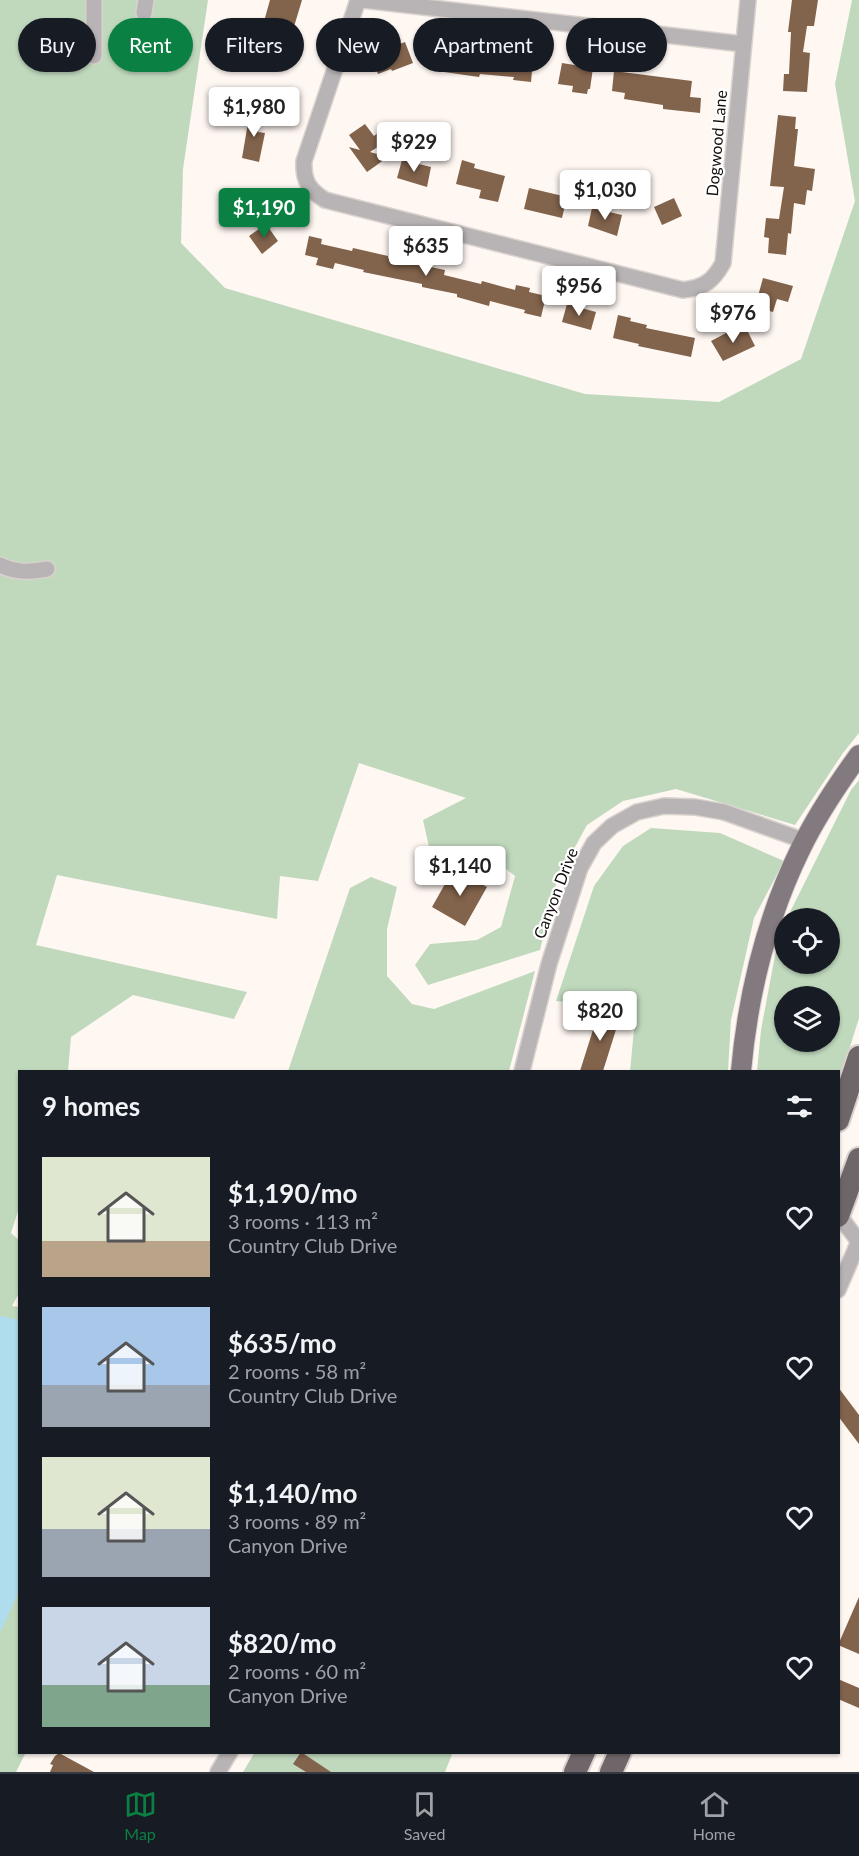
<!DOCTYPE html>
<html lang="en">
<head>
<meta charset="utf-8">
<style>
	:root { --surface:#171b24; --page:#242831; --text:#f1f3f6; --muted:#9ea1a6; --line:#363941; --accent:#0b8043 }
	body { margin:0; font-family:Lato,sans-serif; background:var(--page); color:var(--text); height:100vh; display:flex; flex-direction:column; font-size:22px; white-space:nowrap }
	* { box-sizing:border-box; margin:0 }
	p { font-size:20px; color:var(--muted) }
	.icon { flex:none; width:33px; height:33px; fill:none; stroke:currentColor; stroke-width:2; stroke-linecap:round; stroke-linejoin:round }
	.map { position:relative; flex:1; overflow:hidden }
	.sheet { position:absolute; left:18px; top:1070px; width:822px; height:684px; display:flex; flex-direction:column; background:var(--surface); border-radius:0px; box-shadow:0 2px 4px #0004 }
	.sheet>* { flex:none }
	.banner { position:absolute; left:18px; top:18px; width:824px; height:54px; display:flex; gap:12px }
	.controls { position:absolute; left:774px; top:908px; display:grid; gap:12px }
	.controls a { display:grid; place-items:center; width:66px; height:66px; border-radius:50%; background:var(--surface); box-shadow:0 2px 4px #0004; font-size:30px }
	.price { position:absolute; translate:-50% -51px; padding:0 14px; border-radius:6px; background:#fff; color:#222; font-size:20px; line-height:39px; filter:drop-shadow(0 2px 3px #0008) }
	.price::after { content:''; position:absolute; left:50%; top:36px; width:18px; height:14px; margin-left:-9px; background:inherit; clip-path:polygon(0 0,100% 0,50% 100%) }
	.price.active { background:var(--accent); color:#fff }
	ul { padding:0; list-style:none }
	li { display:flex; align-items:center; gap:18px; height:150px; padding:0 24px }
	li span { display:grid; place-items:center; flex:none; width:168px; height:120px; border-radius:0px; color:#555 }
	li>.icon { margin-inline-start:auto }
	span .icon { width:72px; height:72px; fill:#fffc; stroke-width:1 }
	li b { font-size:26px }
	h2 { display:flex; justify-content:space-between; align-items:center; height:72px; padding:0 24px; font-size:26px }
	.tag { padding:0 21px; border-radius:27px; background:var(--surface); box-shadow:0 2px 4px #0004; font-size:21px; line-height:54px }
	.tag.active { background:var(--accent); color:#fff }
	.tab-bar { display:flex; justify-content:space-around; align-items:center; height:84px; border-top:2px solid var(--line); background:var(--surface); font-size:16px; color:var(--muted) }
	.tab-bar a { display:grid; justify-items:center; gap:3px }
	.tab-bar .active { color:var(--accent) }
	.map>svg:first-child { display:block }
	.green { fill:#c0d9bd; fill-rule:evenodd }
	.water { fill:#afdded }
	.building { fill:#82634c }
	.lines { fill:none; stroke-linecap:round; stroke-linejoin:round }
	.minor-casing { stroke:#d9d2cd; stroke-width:18 }
	.major-casing { stroke:#d9d2cd; stroke-width:22 }
	.highway-casing { stroke:#d9d2cd; stroke-width:26 }
	.minor { stroke:#b8b4b6; stroke-width:15 }
	.major { stroke:#827a7e; stroke-width:20 }
	.highway { stroke:#6f666a; stroke-width:22 }
	.labels { text-anchor:middle; dominant-baseline:central; stroke-width:4.5; stroke-linejoin:round; paint-order:stroke }
	.street-label { font-size:16px; fill:#110e0c; stroke:#fff }
</style>
</head>
<body>
<div class="map">
<svg width="859" height="1772" viewBox="0 0 859 1772">
	<rect width="100%" height="100%" fill="#fff7f2"/>
	<path class="green" d="M0,0h208l-25,169 -2,74 44,45 360,106 134,8 82,-43 54,-158 -20,-117 17,-84h7v733l-16,20 -48,72 -119,-36 -53,12 -36,24 -30,55 -17,70 -112,35 -13,-20 15,-21 47,-4 24,-13 14,-51 -32,-25 -52,5 -8,-36 43,-22 -107,-35 -41,118 -38,-5 -3,43 -220,-44 -21,70 211,47 -13,27 -101,-24 -62,42 -3,34h-48l-1,137 -8,25 9,8 -1,52 -7,13 8,1v445h6l-10,20h-16z
		M859,780v238l-20,64 -1,-11h-81l4,-41 18,-96 5,-12v41h46v-45h-43l64,-128zM784,996h46v45h-46z
		M651,828l69,5 64,28 -30,57 -23,102 -3,51h-98l6,-62 -80,-8 38,-115 29,-40z
		M371,877l26,10 -10,42v47l25,28 22,5 101,-38 -26,100h-221l62,-183z
		M255,1752h198l-8,20h-202z"/>
	<path class="water" d="M0,1316l20,4 -1,259 -2,17 -17,37z"/>
	<path class="building" d="M270,0h32l-9,30 4,1 -4,13 -4,-2 -3,12 -21,-6 7,-21 -9,-2z
		M792,0h26l-4,26h-7l-4,26 7,1 -3,39 -24,-1 1,-17h5l2,-42h-3z
		M405,42l8,21 -21,8 -1,-2 -13,5 -9,-23 13,-6 2,5z
		M433,51l68,9v-3l32,4 -2,21 -18,-2 1,-3 -34,-3 -1,3 -35,-5 1,-4 -14,-1z
		M249,52l14,4 -4,15 -15,-4z
		M562,63l31,5 -3,21h-2l-1,5 -15,-2 1,-6 -15,-2z
		M614,71l78,10 -2,16 11,1 -1,15 -37,-4v-4l-39,-6 1,-6 -13,-2z
		M250,111l12,2 -4,19 7,1 -6,29 -17,-4z
		M778,115l18,2 -1,12h3l-4,37 21,3 -3,22 -5,-1 -2,15 -11,-2 -3,31 -3,-1 -2,22 -18,-2 1,-15 -5,-1 2,-19 13,1 5,-32 -14,-1z
		M365,124l9,12 6,-5 7,10 -17,11 18,5 -21,15 -18,-25 11,3 -11,-15z
		M402,160l29,7 -4,20 -30,-9z
		M462,160l13,4 -1,4 31,8 -7,26 -19,-4 2,-8 -25,-6z
		M529,188l38,9 -5,21 -38,-9z
		M674,198l8,18 -20,9 -8,-18z
		M592,208l30,7 -5,21 -29,-10z
		M266,224l12,17 -16,13 -13,-18z
		M309,236l13,3 -1,5 31,7 1,-3 35,8v2l57,12 -1,5 37,9 1,-3 33,9 1,-5 14,3 -1,4 17,4 -5,21 -17,-4 1,-3 -35,-9 -1,5 -32,-9v-3l-35,-7v-3l-59,-12 1,-2 -29,-7 -2,6 -17,-4 2,-7 -13,-3z
		M763,278l30,8 -5,16 -11,-3 -4,13 -18,-5z
		M567,304l29,8 -5,18 -29,-8z
		M618,315l13,3 -1,3 17,4 -1,3 49,10 -4,19 -53,-11 1,-2 -26,-6z
		M746,328l9,18 -32,15 -12,-20 19,-10 2,4z
		M454,868l33,19 -22,39 -33,-19z
		M599,1011l21,6 -17,54h-23z
		M838,1387l21,28v29l-21,-28z
		M859,1597v57l-21,-9z
		M838,1679l21,9v20l-21,-9z
		M301,1752l30,20h-25l-13,-8z
		M59,1753l35,19h-44l3,-7 -3,-1 5,-8z"/>
	<g class="lines">
		<g class="minor-casing">
			<path id="minor" d="M358,0l-54,161c-1,20 5,29 21,39l358,90c21,-2 30,-9 40,-27l25,-263
				M363,0l380,44
				M144,13l2,-13
				M94,56v-56
				M0,565c16,8 30,7 47,4
				M522,1071l27,-107 31,-96 14,-25 18,-17 25,-14 27,-6 31,1 29,5 81,29
				M839,1215l20,27
				M838,1290l21,-49
				M218,1772l12,-20"/>
		</g>
		<g class="major-casing">
			<path id="major" d="M741,1071c7,-77 26,-154 60,-223 16,-33 37,-64 58,-93"/>
		</g>
		<g class="highway-casing">
			<path id="highway" d="M838,1120l21,-63
				M838,1216l21,-57
				M575,1772l9,-20
				M611,1772l9,-20"/>
		</g>
		<use href="#minor" class="minor"/>
		<use href="#major" class="major"/>
		<use href="#highway" class="highway"/>
	</g>
	<g class="labels">
		<g class="street-label">
			<text transform="translate(716 143) rotate(-85)">Dogwood Lane</text>
			<text transform="translate(555 893) rotate(-69)">Canyon Drive</text>
		</g>
	</g>
</svg>
<div class="controls">
<a><svg class="icon" aria-label="locate" viewBox="0 0 24 24"><circle cx="12" cy="12" r="6"/><path d="M12 2v4M12 18v4M2 12h4M18 12h4"/></svg></a>
<a><svg class="icon" aria-label="layers" viewBox="0 0 24 24"><path d="M12 4l9 5-9 5-9-5zM3 14l9 5 9-5"/></svg></a>
</div>
<b class="price" style="left:254px;top:138px">$1,980</b>
<b class="price" style="left:414px;top:173px">$929</b>
<b class="price" style="left:605px;top:221px">$1,030</b>
<b class="price active" style="left:264px;top:239px">$1,190</b>
<b class="price" style="left:426px;top:277px">$635</b>
<b class="price" style="left:579px;top:317px">$956</b>
<b class="price" style="left:733px;top:344px">$976</b>
<b class="price" style="left:460px;top:897px">$1,140</b>
<b class="price" style="left:600px;top:1042px">$820</b>
<div class="banner">
<a class="tag">Buy</a>
<a class="tag active">Rent</a>
<a class="tag">Filters</a>
<a class="tag">New</a>
<a class="tag">Apartment</a>
<a class="tag">House</a>
</div>
<section class="sheet">
<h2>9 homes<svg class="icon" aria-label="filters" viewBox="0 0 24 24"><path d="M4 7h16M4 17h16"/><circle cx="9" cy="7" r="2"/><circle cx="15" cy="17" r="2"/></svg></h2>
<ul>
<li><span style="background:linear-gradient(#dfe7d0 70%,#b9a48a 0)"><svg class="icon" aria-label="home" viewBox="0 0 24 24"><path d="M3 11l9-7 9 7M6 9v11h12V9"/></svg></span><div><b>$1,190/mo</b><p>3 rooms · 113 m²</p><p>Country Club Drive</p></div><svg class="icon" aria-label="heart" viewBox="0 0 24 24"><path d="M12 20l-8-8c-3-5 5-10 8-4 3-6 11-1 8 4z"/></svg></li>
<li><span style="background:linear-gradient(#a9c7e8 65%,#9aa5b1 0)"><svg class="icon" aria-label="home" viewBox="0 0 24 24"><path d="M3 11l9-7 9 7M6 9v11h12V9"/></svg></span><div><b>$635/mo</b><p>2 rooms · 58 m²</p><p>Country Club Drive</p></div><svg class="icon" aria-label="heart" viewBox="0 0 24 24"><path d="M12 20l-8-8c-3-5 5-10 8-4 3-6 11-1 8 4z"/></svg></li>
<li><span style="background:linear-gradient(#dfe7d0 60%,#9aa5b1 0)"><svg class="icon" aria-label="home" viewBox="0 0 24 24"><path d="M3 11l9-7 9 7M6 9v11h12V9"/></svg></span><div><b>$1,140/mo</b><p>3 rooms · 89 m²</p><p>Canyon Drive</p></div><svg class="icon" aria-label="heart" viewBox="0 0 24 24"><path d="M12 20l-8-8c-3-5 5-10 8-4 3-6 11-1 8 4z"/></svg></li>
<li><span style="background:linear-gradient(#c9d6e8 65%,#7fa58c 0)"><svg class="icon" aria-label="home" viewBox="0 0 24 24"><path d="M3 11l9-7 9 7M6 9v11h12V9"/></svg></span><div><b>$820/mo</b><p>2 rooms · 60 m²</p><p>Canyon Drive</p></div><svg class="icon" aria-label="heart" viewBox="0 0 24 24"><path d="M12 20l-8-8c-3-5 5-10 8-4 3-6 11-1 8 4z"/></svg></li>
</ul>
</section>
</div>
<nav class="tab-bar">
<a class="active"><svg class="icon" aria-label="map" viewBox="0 0 24 24"><path d="M3 6l6-2 6 2 6-2v14l-6 2-6-2-6 2zM9 4v14M15 6v14"/></svg>Map</a>
<a><svg class="icon" aria-label="saved" viewBox="0 0 24 24"><path d="M7 4h10v16l-5-4-5 4z"/></svg>Saved</a>
<a><svg class="icon" aria-label="home" viewBox="0 0 24 24"><path d="M3 11l9-7 9 7M6 9v11h12V9"/></svg>Home</a>
</nav>
</body>
</html>
